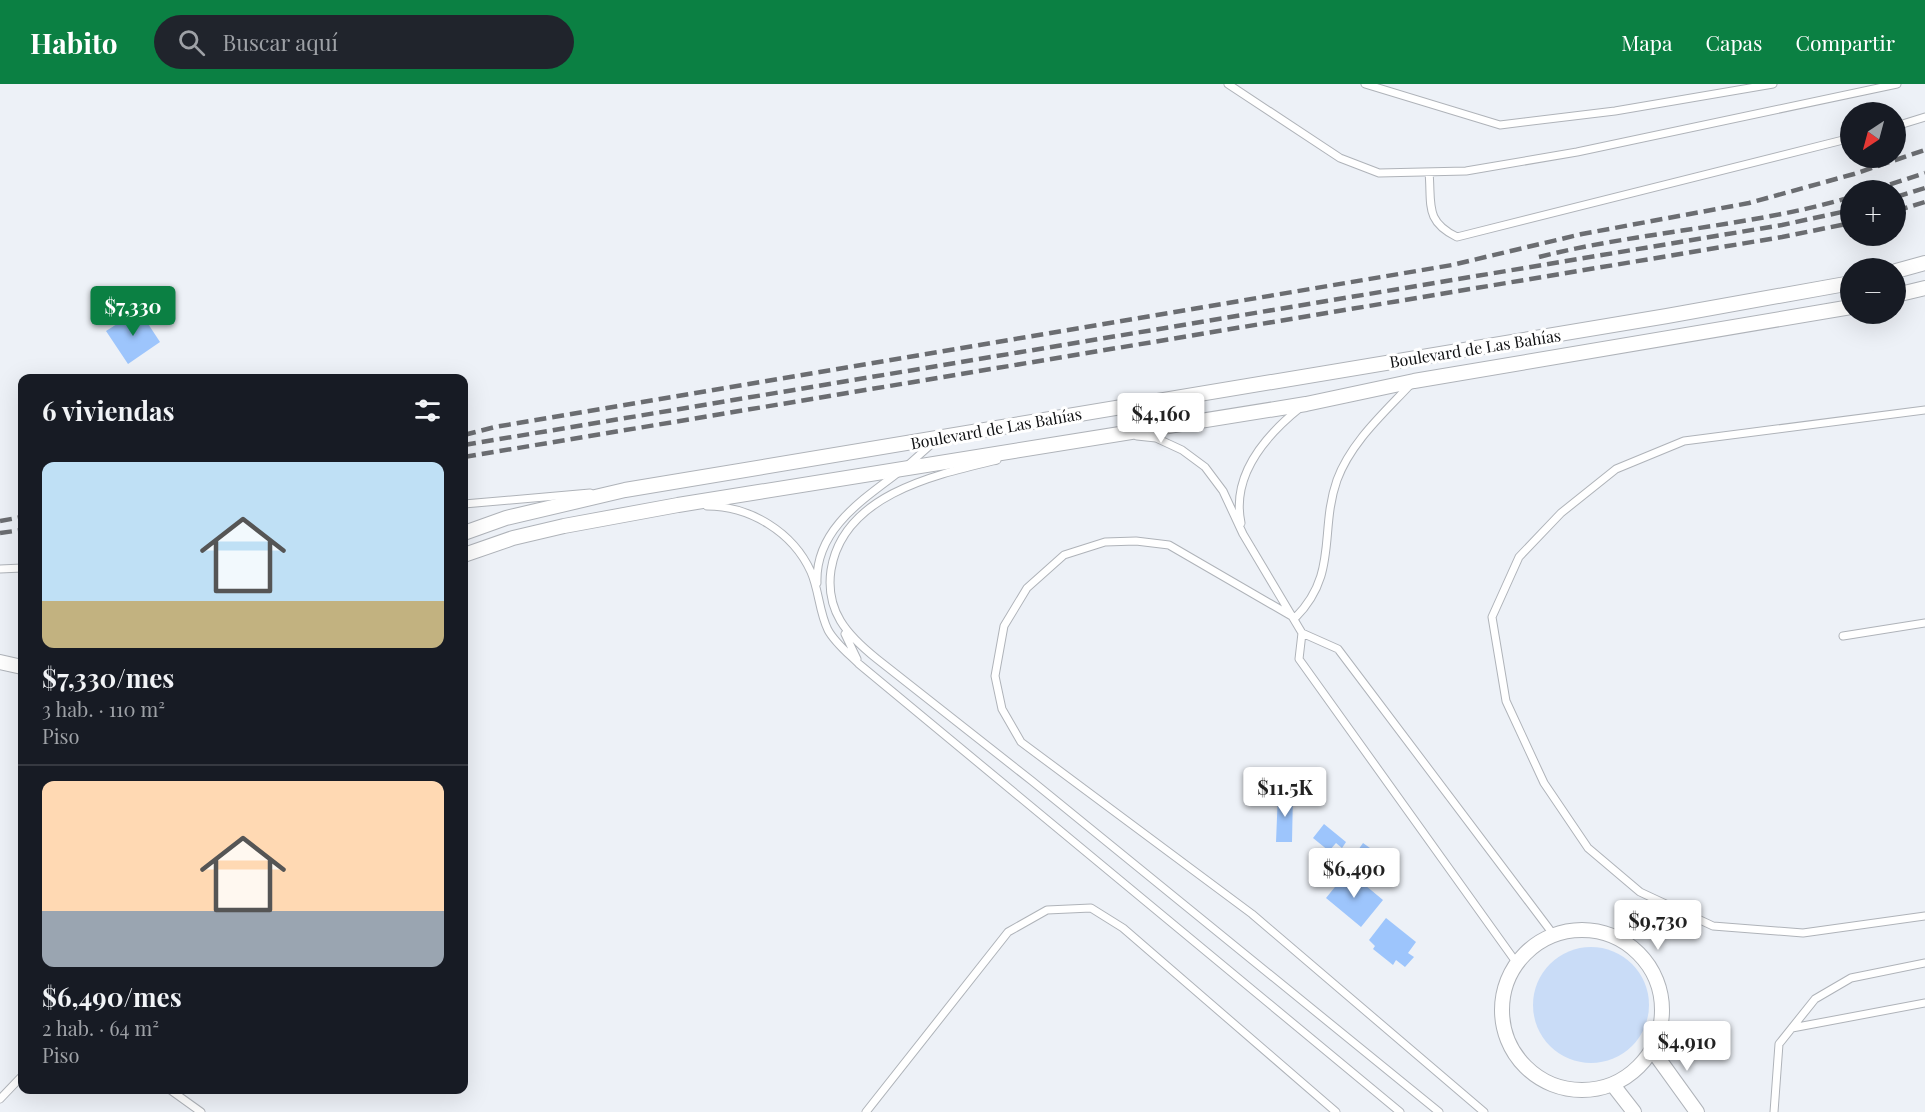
<!DOCTYPE html>
<html lang="es">
<head>
<meta charset="utf-8">
<style>
	:root { --surface:#171b24; --page:#20242c; --text:#f1f3f6; --muted:#9ea1a6; --line:#363941; --accent:#0b8043 }
	body { margin:0; font-family:"Playfair Display",serif; background:var(--page); color:var(--text); height:100vh; display:flex; flex-direction:column; font-size:22px; white-space:nowrap }
	* { box-sizing:border-box; margin:0 }
	p { font-size:20px; color:var(--muted) }
	.icon { flex:none; width:33px; height:33px; fill:none; stroke:currentColor; stroke-width:2; stroke-linecap:round; stroke-linejoin:round }
	.map { position:relative; flex:1; overflow:hidden }
	.side { position:absolute; left:18px; top:290px; width:450px; height:720px; display:flex; flex-direction:column; background:var(--surface); border-radius:12px; box-shadow:0 6px 24px #0002 }
	.side>* { flex:none }
	.needle { width:39px; rotate:216deg }
	.fabs { position:absolute; left:1840px; top:18px; display:grid; gap:12px }
	.fabs a { display:grid; place-items:center; width:66px; height:66px; border-radius:50%; background:var(--surface); box-shadow:0 6px 24px #0002; font-size:30px }
	.price { position:absolute; translate:-50% -51px; padding:0 14px; border-radius:6px; background:#fff; color:#222; font-size:20px; line-height:39px; filter:drop-shadow(0 2px 3px #0008) }
	.price::after { content:''; position:absolute; left:50%; top:36px; width:18px; height:14px; margin-left:-9px; background:inherit; clip-path:polygon(0 0,100% 0,50% 100%) }
	.price.on { background:var(--accent); color:#fff }
	ul { padding:0; list-style:none }
	li { display:grid; align-content:center; gap:12px; height:318px; padding:0 24px }
	li+li { border-top:2px solid var(--line) }
	li span { display:grid; place-items:center; height:186px; border-radius:12px; color:#555 }
	li>.icon { margin-inline-start:auto }
	span .icon { width:108px; height:108px; fill:#fffc; stroke-width:1 }
	li b { font-size:26px }
	h2 { display:flex; justify-content:space-between; align-items:center; height:72px; padding:0 24px; font-size:26px }
	header { display:flex; align-items:center; gap:36px; box-sizing:border-box; height:84px; padding:0 30px; background:var(--accent); color:#fff }
	header strong { font-size:28px }
	nav { display:flex; gap:33px; margin-inline-start:auto; font-size:21px }
	.search { width:420px; height:54px; background:var(--page); display:flex; align-items:center; gap:15px; box-sizing:border-box; padding:0 21px; border-radius:33px; color:var(--muted); font-size:22px }
	.map>svg:first-child { display:block }
	.green { fill:#c9dcf7 }
	.building { fill:#9dc5fc }
	.lines { fill:none; stroke-linecap:round; stroke-linejoin:round }
	.service-casing { stroke:#afb3b9; stroke-width:9 }
	.minor-casing { stroke:#afb3b9; stroke-width:16 }
	.service { stroke:#fff; stroke-width:7 }
	.minor { stroke:#fff; stroke-width:14 }
	.rail { stroke:#6b6d71; stroke-width:4.5; stroke-dasharray:12 6; stroke-linecap:butt }
	.labels { text-anchor:middle; dominant-baseline:central; stroke-width:6; stroke-linejoin:round; paint-order:stroke }
	.street-label { font-size:16px; fill:#0f1012; stroke:#fff }
</style>
</head>
<body>
<header>
<strong>Habito</strong>
<div class="search"><svg class="icon" aria-label="search" viewBox="0 0 24 24"><circle cx="10" cy="10" r="6"/><path d="M15 15l6 6"/></svg>Buscar aquí</div>
<nav><a>Mapa</a><a>Capas</a><a>Compartir</a></nav>
</header>
<div class="map">
<svg width="1925" height="1028" viewBox="0 0 1925 1028">
	<rect width="100%" height="100%" fill="#edf1f7"/>
	<path class="green" d="M1533 921a58 58 0 1 1 116 0a58 58 0 1 1-116 0Z"/>
	<path class="building" d="M139,226l21,32 -32,22 -22,-33z
		M1278,709h15l-1,49h-16z
		M1324,740l22,18 -4,6 -6,-5 -7,8 -16,-13z
		M1363,759l14,10 -7,10 -14,-10z
		M1348,787l35,29 -22,27 -35,-29z
		M1386,834l30,24 -8,11 6,4 -9,10 -9,-7 -3,5 -20,-16 2,-3 -6,-6z"/>
	<g class="lines">
		<g class="service-casing">
			<path id="service" d="M1228,0l112,74 39,15 87,-2 111,-19 320,-68
				M1365,0l135,41 115,-14 158,-27
				M1896,42l29,-9
				M1429,88c3,32 -5,49 28,65l394,-99
				M1410,301c-26,28 -59,57 -73,95 -18,51 2,94 -42,138l-126,-73 -33,-4 -31,1 -41,13 -37,33 -23,38 -9,50 7,33 19,33 231,172 232,198
				M1925,326l-241,31 -68,28 -55,44 -42,44 -27,60 14,84 38,82 44,65 52,44 73,34 90,7 122,-17
				M1137,352l19,2 26,12 23,17 18,24 20,43 59,99 36,16 215,285
				M997,376c-63,15 -154,35 -166,110 -6,41 16,65 46,89l155,122 407,331
				M908,381l27,-24
				M464,420l126,-11
				M707,422c43,0 86,26 104,66 8,18 8,40 17,58 7,13 21,24 31,34l541,448
				M1241,439c-10,-48 25,-88 60,-116
				M0,485l22,-1
				M817,499c-2,-53 45,-83 82,-111
				M1302,549l-3,26 217,303
				M845,550l12,25
				M1843,552l82,-13
				M1792,944l133,-25
				M169,1005l32,23
				M0,1015l22,-23
				M866,1028l142,-180 39,-22 44,-2 32,20 213,184
				M1774,1028l5,-68 36,-45 36,-21 74,-15"/>
		</g>
		<g class="minor-casing">
			<path id="minor" d="M1896,187l29,-8
				M1896,211l29,-7
				M464,449l42,-15 119,-28 1042,-174 184,-33
				M464,471l49,-17 51,-12 114,-21 628,-101 108,-23 437,-74
				M0,578l22,5
				M1502 926a80 80 0 1 1 160 0a80 80 0 1 1-160 0Z
				M1653,967l44,61
				M1613,1001l21,27"/>
		</g>
		<use href="#service" class="service"/>
		<use href="#minor" class="minor"/>
		<path class="rail" d="M1873,106l52,-17
			M1896,113l29,-9
			M1896,127l29,-9
			M1539,173c102,-26 212,-30 312,-60
			M464,351l31,-8 957,-162 130,-31 167,-31 105,-29 71,-24
			M464,361l1318,-220 69,-15
			M464,373l1318,-220 69,-14
			M0,437l22,-4
			M0,449l22,-3"/>
	</g>
	<g class="labels">
		<g class="street-label">
			<text transform="translate(1475 264) rotate(-9)">Boulevard de Las Bahías</text>
			<text transform="translate(996 344) rotate(-10)">Boulevard de Las Bahías</text>
		</g>
	</g>
</svg>
<div class="fabs">
<a><svg class="needle" viewBox="-14 -14 28 28"><path d="M0-13l5 13h-10z" fill="#e53935"/><path d="M0 13l5-13h-10z" fill="#9ea1a6"/></svg></a>
<a>+</a>
<a>−</a>
</div>
<b class="price on" style="left:133px;top:253px">$7,330</b>
<b class="price" style="left:1161px;top:360px">$4,160</b>
<b class="price" style="left:1285px;top:734px">$11.5K</b>
<b class="price" style="left:1354px;top:815px">$6,490</b>
<b class="price" style="left:1658px;top:867px">$9,730</b>
<b class="price" style="left:1687px;top:988px">$4,910</b>
<section class="side">
<h2>6 viviendas<svg class="icon" aria-label="filters" viewBox="0 0 24 24"><path d="M4 7h16M4 17h16"/><circle cx="9" cy="7" r="2"/><circle cx="15" cy="17" r="2"/></svg></h2>
<ul>
<li><span style="background:linear-gradient(#bfe0f5 75%,#c2b280 0)"><svg class="icon" aria-label="home" viewBox="0 0 24 24"><path d="M3 11l9-7 9 7M6 9v11h12V9"/></svg></span><div><b>$7,330/mes</b><p>3 hab. · 110 m²</p><p>Piso</p></div></li>
<li><span style="background:linear-gradient(#ffd9b3 70%,#9aa5b1 0)"><svg class="icon" aria-label="home" viewBox="0 0 24 24"><path d="M3 11l9-7 9 7M6 9v11h12V9"/></svg></span><div><b>$6,490/mes</b><p>2 hab. · 64 m²</p><p>Piso</p></div></li>
</ul>
</section>
</div>
</body>
</html>
